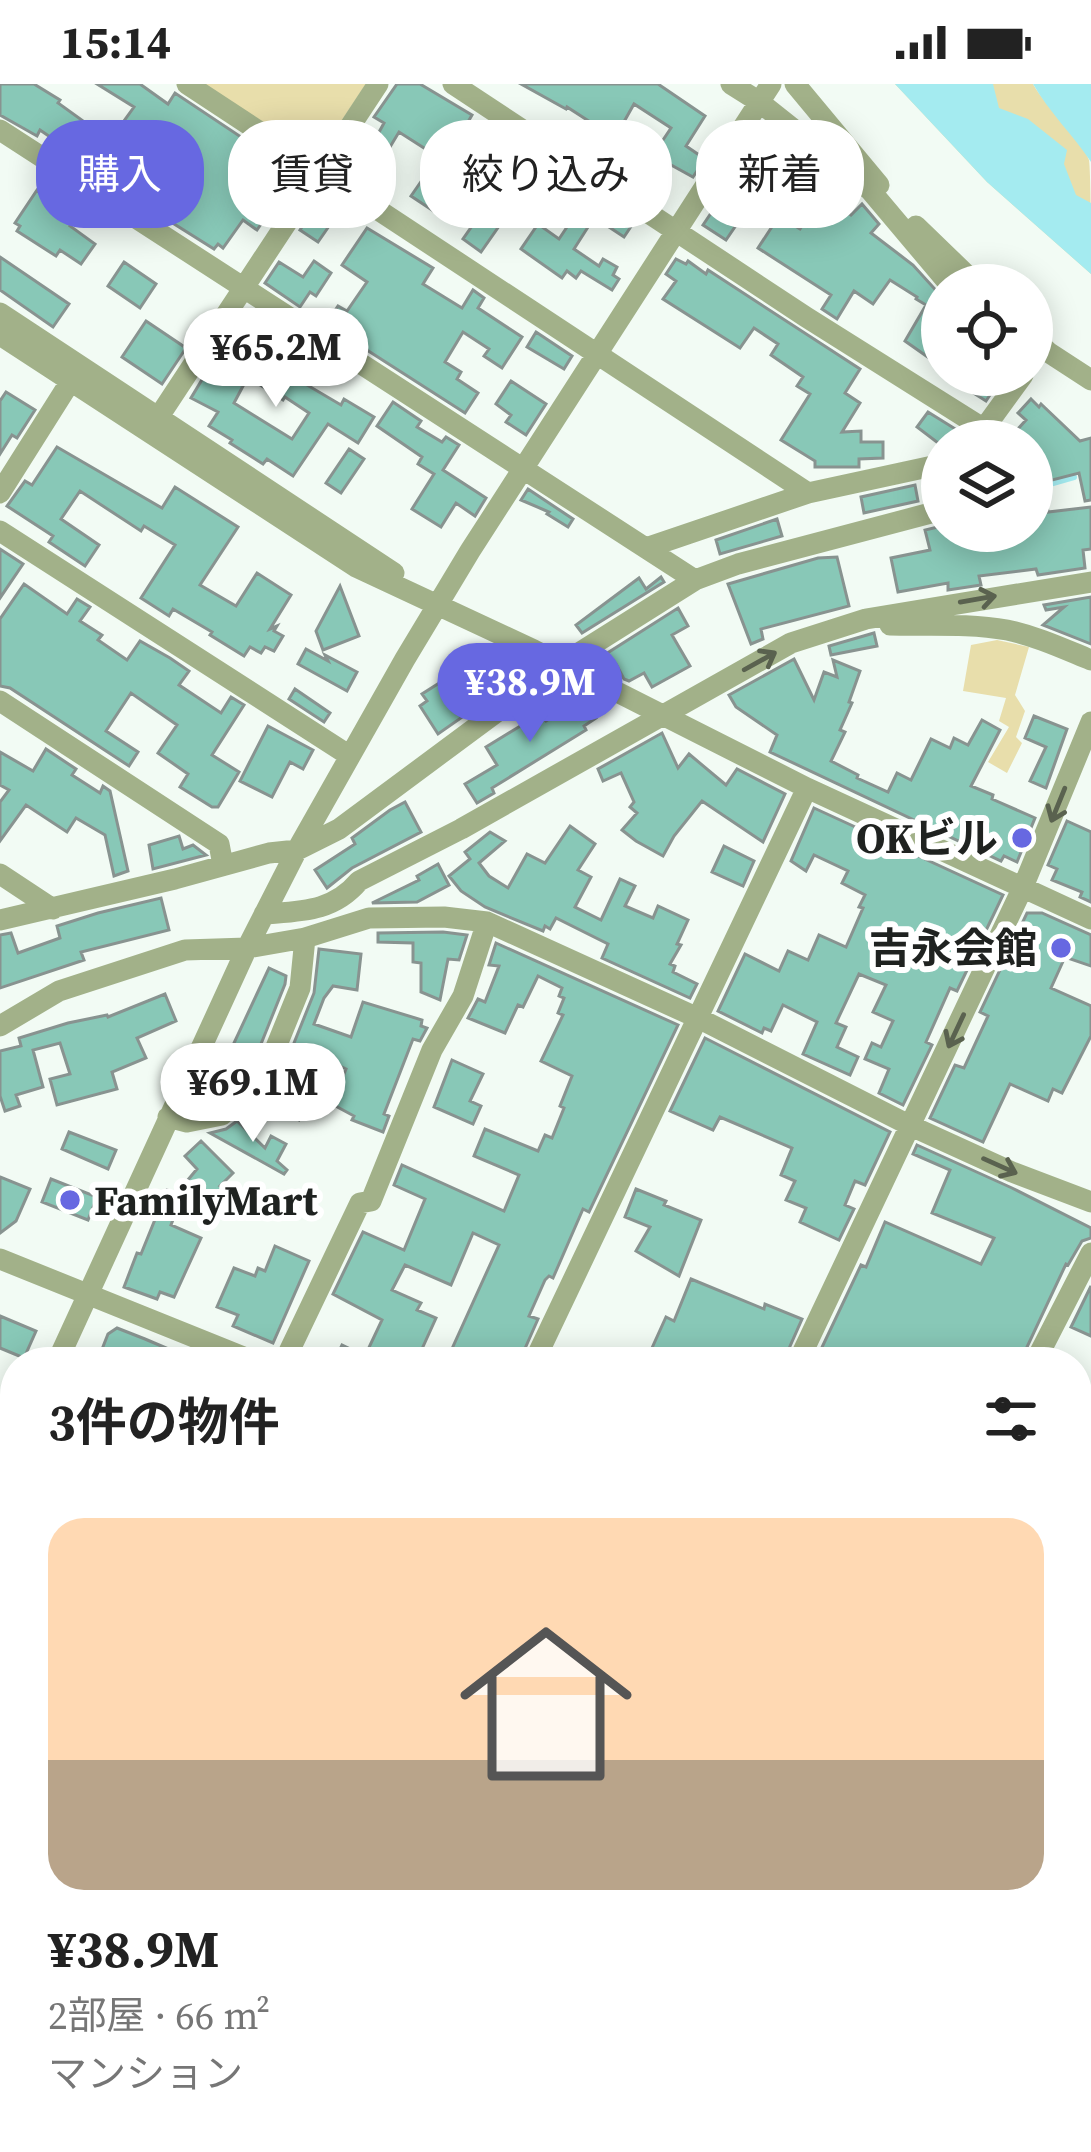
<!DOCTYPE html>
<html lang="ja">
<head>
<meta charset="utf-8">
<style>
	:root { --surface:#fff; --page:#f6f6f6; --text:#222; --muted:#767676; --accent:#6768e1 }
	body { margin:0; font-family:"Source Serif 4","Noto Sans JP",serif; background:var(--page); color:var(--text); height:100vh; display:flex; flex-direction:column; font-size:45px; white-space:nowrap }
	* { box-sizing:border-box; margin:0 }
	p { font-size:39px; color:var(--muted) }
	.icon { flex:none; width:66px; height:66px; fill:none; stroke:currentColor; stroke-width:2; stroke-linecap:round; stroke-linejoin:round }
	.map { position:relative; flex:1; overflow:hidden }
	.drawer { position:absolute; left:0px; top:1263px; width:1092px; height:807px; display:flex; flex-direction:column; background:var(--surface); border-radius:48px 48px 0 0; box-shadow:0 6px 30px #0003 }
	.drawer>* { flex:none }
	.top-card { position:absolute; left:36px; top:36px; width:1020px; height:108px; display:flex; gap:24px }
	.buttons { position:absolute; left:921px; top:180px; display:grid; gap:24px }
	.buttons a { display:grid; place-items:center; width:132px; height:132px; border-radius:50%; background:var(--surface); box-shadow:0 6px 30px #0003; font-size:60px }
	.price { position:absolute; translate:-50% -102px; padding:0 27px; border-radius:42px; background:#fff; color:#222; font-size:39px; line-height:78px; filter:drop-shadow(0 3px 6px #0008) }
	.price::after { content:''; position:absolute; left:50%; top:72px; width:36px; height:27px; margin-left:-18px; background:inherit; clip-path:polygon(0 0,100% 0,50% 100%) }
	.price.current { background:var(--accent); color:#fff }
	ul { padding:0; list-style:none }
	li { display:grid; align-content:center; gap:24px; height:636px; padding:0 48px }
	li span { display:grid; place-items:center; height:372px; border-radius:36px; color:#555 }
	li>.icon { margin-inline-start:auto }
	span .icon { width:216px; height:216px; fill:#fffc; stroke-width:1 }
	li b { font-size:51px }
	h2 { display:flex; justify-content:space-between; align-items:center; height:144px; padding:0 48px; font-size:51px }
	.chip { padding:0 42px; border-radius:48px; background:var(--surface); box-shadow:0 6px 30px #0003; font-size:42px; line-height:108px }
	.chip.current { background:var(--accent); color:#fff }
	.status { display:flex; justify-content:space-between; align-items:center; height:84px; padding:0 60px; background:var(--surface); direction:ltr }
	.status svg { height:33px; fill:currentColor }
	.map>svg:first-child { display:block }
	.green { fill:#e8deab }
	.water { fill:#a4ebf0 }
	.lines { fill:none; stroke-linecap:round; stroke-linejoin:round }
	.stream { stroke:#a4ebf0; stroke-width:6 }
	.building { fill:#88c8b7; stroke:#889390; stroke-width:3 }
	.minor { stroke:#a2b189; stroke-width:21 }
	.major { stroke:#5d7523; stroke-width:27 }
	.oneway { stroke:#5a624f }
	.poi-dot { fill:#6768e1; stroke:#fff; stroke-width:4.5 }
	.labels { text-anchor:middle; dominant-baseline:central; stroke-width:12; stroke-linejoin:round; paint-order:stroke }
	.poi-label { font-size:42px; font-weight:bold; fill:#1f2220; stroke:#fff; text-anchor:end }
</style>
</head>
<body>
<div class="status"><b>15:14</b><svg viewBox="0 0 49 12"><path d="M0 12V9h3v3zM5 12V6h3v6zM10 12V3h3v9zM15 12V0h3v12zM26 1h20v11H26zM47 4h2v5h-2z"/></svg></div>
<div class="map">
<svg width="1091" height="2068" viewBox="0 0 1091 2068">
	<rect width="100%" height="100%" fill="#f2fbf4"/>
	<path class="green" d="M202,0h164l-50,75z
		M895,0h138c15,27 45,47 56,76 2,15 2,92 2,114l-104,-92z
		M997,556l32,7 -14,48 10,16 -9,26 6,6 -15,30 -19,-11 21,-35 -10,-6 7,-23 -43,-7 8,-46z"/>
	<path class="water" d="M895,0h98l6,24 29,11 39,31 -3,14 12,31 15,8v71l-104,-92z
		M1033,0h58v78c-18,-27 -42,-50 -58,-78z"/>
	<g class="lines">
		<path class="stream" d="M1032,405l42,-12"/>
	</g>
	<path class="building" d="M0,0h34l26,16 -2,3 39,28 -18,26 -39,-27 -3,6 -37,-21z
		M97,0h43l28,20 7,-11 93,62 -2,4 32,20 -23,35 -5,-3 -13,19 -14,-10 -20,28 -5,-4 -4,5 -113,-71 11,-16 7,5 23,-33 -18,-13 10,-14z
		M397,0h23l52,31 -4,7 23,16 -3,5 22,15 -7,10 28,19 15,-24 19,13 -29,45 -23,-15 -32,46 -18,-13 23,-33 -26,-17 -19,27 -30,-20 27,-39 -39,-25 -18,30 3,1 -2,3 6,5 -11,15 -34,-22 11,-16 12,8 18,-33 -10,-6z
		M521,0h137l47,32 -19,30 19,13 -12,18 -40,-22 18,-27 -37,-24 -27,48 -14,-8 8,-15 -34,-22 -1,2z
		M756,53l48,31 -13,18 -20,-12 -45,66 -23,-15 45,-67 -4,-2z
		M37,106l24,16 -4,6 15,11 -2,3 25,18 -14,20 -21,-14 -4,6 -39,-25 3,-5 -5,-3z
		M324,109l19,13 -25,36 -18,-12z
		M828,114l23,17 11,-11 17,20 -8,9 42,32 29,32v70l-37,-26 21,-36 -10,-6 1,-2 -27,-17 -17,24 -19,-13 -17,28 -15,-10 9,-14 -73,-47 21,-32 21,13 4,-6 3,3z
		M583,119l14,10 -23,36 25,17 4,-7 14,8 -4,8 6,4 -7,11 -31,-19 -5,7 -9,-7 -5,7 -41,-29 17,-25 21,15z
		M613,124l21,14 -10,15 -21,-14z
		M367,144l66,40 -10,16 39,24 11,-18 11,8 -6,10 44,29 -20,31 -18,-12 5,-7 -26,-17 -18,30 16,10 -4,7 21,14 -13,20 -123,-79 2,-3 -16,-10 10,-15 9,5 20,-29 -25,-17z
		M0,173l69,47 -16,23 -53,-37z
		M676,175l10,5 2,-3 18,13 2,-4 152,99 -15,24 15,10 -18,29 19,-1v11h22v16l-24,1v8h-44v-6l-34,-21 29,-46 -13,-8 6,-9 -32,-22 7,-11 -24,-16 -14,20 -77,-49 13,-18 -10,-7z
		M314,177l17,12 -15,23 -6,-4 -10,15 -35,-24 14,-21 24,15z
		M124,178l32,22 -16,24 -32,-22z
		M146,237l40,27 -24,36 -40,-27z
		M271,239l15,10 -18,29 73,43 3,-6 30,18 -16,26 -30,-19 -35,52 -26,-17 -4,5 -33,-21 2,-3 -23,-14 9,-14 -27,-14 18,-30 34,18 -9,17 58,36 17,-26 -24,-16 -2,3 -44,-29z
		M536,248l36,24 -8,13 -37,-22z
		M945,291h49l-4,7 6,4 -10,15z
		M511,297l35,23 -20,31 -20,-13 5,-7 -15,-11z
		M6,308l29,18 -18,28 -5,-3 -12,19v-53z
		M1031,315l8,8 2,-3 39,37 11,-3v62l-6,1 -6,-28 -35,9 4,30 43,-5v42l-8,1 2,18 -47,7 -2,-6 -57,7 2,9 -33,5v-7l-50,9 -7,-34 39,-8 -5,-20 17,-4v5h90v-90h-25l19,-21 -8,-7z
		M393,318l28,19 -4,6 25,15 4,-5 13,8 -16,25 43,28 -11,18 -19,-13 -15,24 -29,-18 22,-35 -16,-10 4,-7 -45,-31z
		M928,328l29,18 -9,11h-6v5l-25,-19z
		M57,363l105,61 13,-21 63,40 -38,58 36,21 21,-33 34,22 -21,34 7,-3 -3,5 9,5 -9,15 -9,-4 -4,6 -11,-6 -6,9 -34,-21 2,-3 -39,-23 -4,7 -28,-18 34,-53 -31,-19 -3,5 -61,-40 -19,28 38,26 -14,21 -36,-24 4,-6 -46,-30 18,-25 7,4z
		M349,365l15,10 -23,34 -15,-10z
		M915,401l3,16 -54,12 -3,-16z
		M528,405l45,30 -5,8 -21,-13 2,-2 -28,-12z
		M777,435l5,17 -62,18 -4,-14z
		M0,465l23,15 -23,34z
		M837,473l12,49 -88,23 2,10 -12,5 -23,-60 90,-26z
		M661,493l3,5 -82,51 -6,-8 63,-47 7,11z
		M24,500l43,30 10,-15 13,8 -10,14 22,14 -4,5 29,20 13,-19 30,17 19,13 -10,14 42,28 10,-16 13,8 -32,50 27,17 -21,35h-6l-32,-20 8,-13 -30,-21 19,-28 -46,-32 -25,38 32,21 -9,14 -119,-78 -10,-2v-67z
		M340,502l19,50 -36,14 -7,-19z
		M1091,513v47l-48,-19 21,-18 -18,3 -2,-5z
		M678,524l10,18 -16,9 18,31 -38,21 -8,-14 -15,8 -5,-2 -8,-15 -12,4 -6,-9z
		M874,549l3,13 -46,9 -2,-9z
		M306,565l22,12 -3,-6 32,17 -10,19 -49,-27z
		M505,570l16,22 -83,58 -18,-28 7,-5 -5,-7 33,-21 7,10 6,-2z
		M794,575l20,41 10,-28 13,5 -4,-17 27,11 -11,31 3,1 -12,27 5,2 -14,29 27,14 -1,3 31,14 9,-19 14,7 20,-41 19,9 4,-10 14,7 14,-25 18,10 -29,56 22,9 -1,4 43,19 -18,44 -13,-6 -3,5 -231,-109 7,-17 -41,-28 -7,-12z
		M295,605l35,24 -6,9 -35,-23z
		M584,614l12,20 -12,8 2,4 -94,58 2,5 -17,10 -12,-19 32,-19 -11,-18 41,-25 -3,-5 14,-8 8,12z
		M1034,632l33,13 -21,59 -16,-7 16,-34 -21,-9z
		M268,642l45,24 -10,19 -13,-7 -18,35 -32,-16z
		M662,649l16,35 11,-14 37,31 11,-16 48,25 -22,48 -61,-41 -28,35 -11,20 -27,-15 -14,-11 15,-17 -7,-6 4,-5 -13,-29 -18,8 -5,-12z
		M46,665l30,20 -4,6 28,18 3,-7 7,5 18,80 -14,5 -9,-41 -29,-17 -9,14 -41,-27 -26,36v-39l9,-12 -9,-5v-33l33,19z
		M405,718l16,30 -69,36 -25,20 -12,-18 40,-26 -3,-6 38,-28z
		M814,724l189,87 -46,96 -7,-3 -24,54 6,3 -29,60 -24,-12 10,-24 -24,-10 7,-16 9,4 12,-26 -20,-9 13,-27 -27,-11 -23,49 10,4 -9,20 21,10 -8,18 -47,-21 14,-32 -34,-17 -12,26 -7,-3 -2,5 -44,-22 27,-57 34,17 9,-20 20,9 11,-25 27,12 17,-39 -4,-1 6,-12 -23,-12 6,-12 -34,-16 -8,16 -15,-10z
		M1067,737l24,11v70l-11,-5 2,-5 -30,-12 5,-11 -9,-4z
		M570,742l25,18 -17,26 13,7 -16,30 26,13 19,-41 15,7 -10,20 28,12 5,-12 30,14 -11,24 4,1 -11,19 5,2 -2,6 24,12 -7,14 -88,-40 6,-14 -52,-26 -6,11 -5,-3 -2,5 -58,-24 -24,-16 -12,-15 21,-17 -5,-7 25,-20 15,9 -26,22 10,13 19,12 19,-34 18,9z
		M179,752l4,13 10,-4 13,10 -53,14 -4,-24z
		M724,762l30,15 -11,25 -31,-14z
		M438,780l11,21 -32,17 -45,1 47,-23 -2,-4z
		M161,814l8,32 -88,22 3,8 -84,28v-53l11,-2 7,20 42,-15 -3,-12 41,-13z
		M1027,829h15l49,22v31l-26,-9 -14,31 40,18v30l-29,57 -9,-4 -5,12 -38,-17 -27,58 -53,-24 25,-53 9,3 24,-52 -8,-4z
		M443,848l24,3 -8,25 -11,-1 -8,41 -19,-8v-29l-8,-1v-19l-35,-1v-9z
		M496,859l182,82 -89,187 -6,-3 -30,69 -4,-2 -4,4 -16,36 9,3 -19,43h-73l53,-117 -26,-12 -22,52 -46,-20 -13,25 29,13 -4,7 19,8 -20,44h-82l8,-17 23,11 17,-36 -49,-26 30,-62 41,18 21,-51 -31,-14 8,-20 102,46 15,-36 -45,-19 11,-27 53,22 7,-16 7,3 12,-30 -4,-2 12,-30 -31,-15 22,-46 -5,-2 6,-15 -5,-2 3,-8 -24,-12 -15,31 -5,-2 -13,28 -37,-15 10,-19 7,3 14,-36 -10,-1z
		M319,865l42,5 -4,36 -24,-4 -9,12 -10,26 37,13 12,-35 59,18 -1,6 6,2 -7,13 -7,-2 -29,75 5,2 -6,16 -31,-12 2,-4 -22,-12 14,-35 -15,-7 -32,58 -40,-24 25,-28 30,-75z
		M269,884l17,8 -1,8 -28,70 -43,47 -8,2z
		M165,910l11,27 -39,17 9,20 -34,14 5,17 -60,16 -7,-26 20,-5 -10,-31 -27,7 10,37 -27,8 4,11 -15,5 -5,-15v-45l21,-5 -2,-8 49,-15 39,-8 1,2z
		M705,954l185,94 -25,53 -10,-4 -10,24 9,4 -15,31 -39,-18 6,-14 -20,-8 9,-19 -14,-6 11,-27 -72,-31 -7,13 -43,-19z
		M452,976l31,14 -13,27 11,5 -8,18 -39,-17z
		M237,1037l28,27 6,-12 15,8 -9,17 10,9 -3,4 -74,-41 16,-4z
		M69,1048l47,18 -8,19 -46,-20z
		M201,1057l32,32 -13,13 14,9 -8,12 -39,-26 10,-12 -12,-13z
		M917,1061l95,43 79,40v10l-9,3 -14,24 -2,-1 -46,98h-205l46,-97 5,2 19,-45 96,42 13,-26 -62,-25 18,-43 -37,-16z
		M0,1093l30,12 -14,32 -16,12z
		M51,1095l46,18 -9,23 -46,-18z
		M636,1105l30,12 -2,4 37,15 -22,56 -43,-25 14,-24 -25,-10z
		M167,1106l15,6 -11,29 30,13 -27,59 -14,-5 -3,7 -33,-12 13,-34 4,1z
		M275,1162l34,15 -36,82 -40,-17 5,-11 -21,-8 17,-39 21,8 3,-8 7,3z
		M691,1195l73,30 1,-5 37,15 -19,43h-100l-31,-14 14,-31 8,4z
		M1091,1202v50l-20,-9z
		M0,1232l36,15 -12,27 -24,-10z
		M117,1244l28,11 54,23h-102l11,-28z
		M1077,1315l14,6v79l-14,-6z
		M1077,1468l14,6v62l-14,-6z
		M4,1484l11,4v9l-13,29 13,6v63l-15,-6v-95z
		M15,1612v71l-15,-7v-29z
		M0,1712l15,5v50l-15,-6z
		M0,1852l15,5v57l-15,-7z
		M1091,1959v109h-14v-77z"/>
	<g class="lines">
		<path class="minor" d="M187,0l621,409
			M453,0l353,233 178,112
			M731,0l27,17 112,89 80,95
			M795,0l84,101
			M0,46l695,450
			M916,142l61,59
			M0,229l394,260
			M0,251l356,232 178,83 273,138 284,131
			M1032,253l16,15 43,28
			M154,340l224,-340
			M975,357l48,-66
			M0,409l77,-122
			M0,447l350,225
			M646,464l162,-55 134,-29
			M890,541c39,1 79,-2 117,5 29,6 57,19 84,30
			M0,617l219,143 4,21
			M0,790l53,35
			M264,830c37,-3 69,-2 95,-33l102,-52 330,-186 75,-24 225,-37
			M0,836l175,-41 94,-26 28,-3 42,-21 221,-164 135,-85 43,-16 204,-54
			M0,942l59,-35 126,-41 62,-2 58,-10 64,-20 75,-1 43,5 211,96 213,108 101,46 79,30
			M168,1033l19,5 35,-7 48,-53 30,-74 5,-50
			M0,1175l256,103
			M57,1278l190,-414 50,-98 108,-191 65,-108 301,-467
			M284,1278l76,-159 11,-2 61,-151 31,-54 24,-74
			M534,1278l273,-574
			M798,1278l225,-475 68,-165
			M1035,1278l56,-109
			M0,1346l15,6
			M0,1416l15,-38
			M1077,1655l14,7
			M1077,1779l14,-28
			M0,1933l15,6
			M0,2049l42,19
			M431,2068l6,-13
			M674,2068l6,-13
			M939,2068l5,-13"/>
		<path class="major" d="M0,1792l15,8
			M555,2055l29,13
			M594,2055l28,13"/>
	</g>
	<defs><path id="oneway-shaft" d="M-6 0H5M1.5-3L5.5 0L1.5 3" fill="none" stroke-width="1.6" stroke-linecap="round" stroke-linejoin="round" transform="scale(3)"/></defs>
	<g class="oneway">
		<use href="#oneway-shaft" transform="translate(978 515) rotate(-10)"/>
		<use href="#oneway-shaft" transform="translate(760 577) rotate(-29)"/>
		<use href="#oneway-shaft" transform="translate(1058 721) rotate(112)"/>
		<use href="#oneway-shaft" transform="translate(956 947) rotate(115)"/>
		<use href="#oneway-shaft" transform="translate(1000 1082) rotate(24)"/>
	</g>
	<g class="poi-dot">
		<circle cx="1022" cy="754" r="12"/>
		<circle cx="1061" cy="864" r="12"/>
		<circle cx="70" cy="1116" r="12"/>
	</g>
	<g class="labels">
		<g class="poi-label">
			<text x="998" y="754">OKビル</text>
			<text x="1037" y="864">吉永会館</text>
			<text x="94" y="1116" text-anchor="start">FamilyMart</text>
		</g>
	</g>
</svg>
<div class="buttons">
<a><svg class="icon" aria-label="locate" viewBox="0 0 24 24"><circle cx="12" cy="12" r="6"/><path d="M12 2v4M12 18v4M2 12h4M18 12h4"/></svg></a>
<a><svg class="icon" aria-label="layers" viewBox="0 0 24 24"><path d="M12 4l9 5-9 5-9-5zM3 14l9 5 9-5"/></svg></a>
</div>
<b class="price" style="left:276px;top:326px">¥65.2M</b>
<b class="price current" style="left:530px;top:661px">¥38.9M</b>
<b class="price" style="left:253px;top:1061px">¥69.1M</b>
<div class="top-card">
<a class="chip current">購入</a>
<a class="chip">賃貸</a>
<a class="chip">絞り込み</a>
<a class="chip">新着</a>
</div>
<section class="drawer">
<h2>3件の物件<svg class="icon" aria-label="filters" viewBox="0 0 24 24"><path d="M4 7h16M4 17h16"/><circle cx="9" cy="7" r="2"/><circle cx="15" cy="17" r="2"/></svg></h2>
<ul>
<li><span style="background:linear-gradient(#ffd9b3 65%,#b9a48a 0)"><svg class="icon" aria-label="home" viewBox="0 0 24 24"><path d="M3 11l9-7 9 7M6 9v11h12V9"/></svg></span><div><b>¥38.9M</b><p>2部屋 · 66 m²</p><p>マンション</p></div></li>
</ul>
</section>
</div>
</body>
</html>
